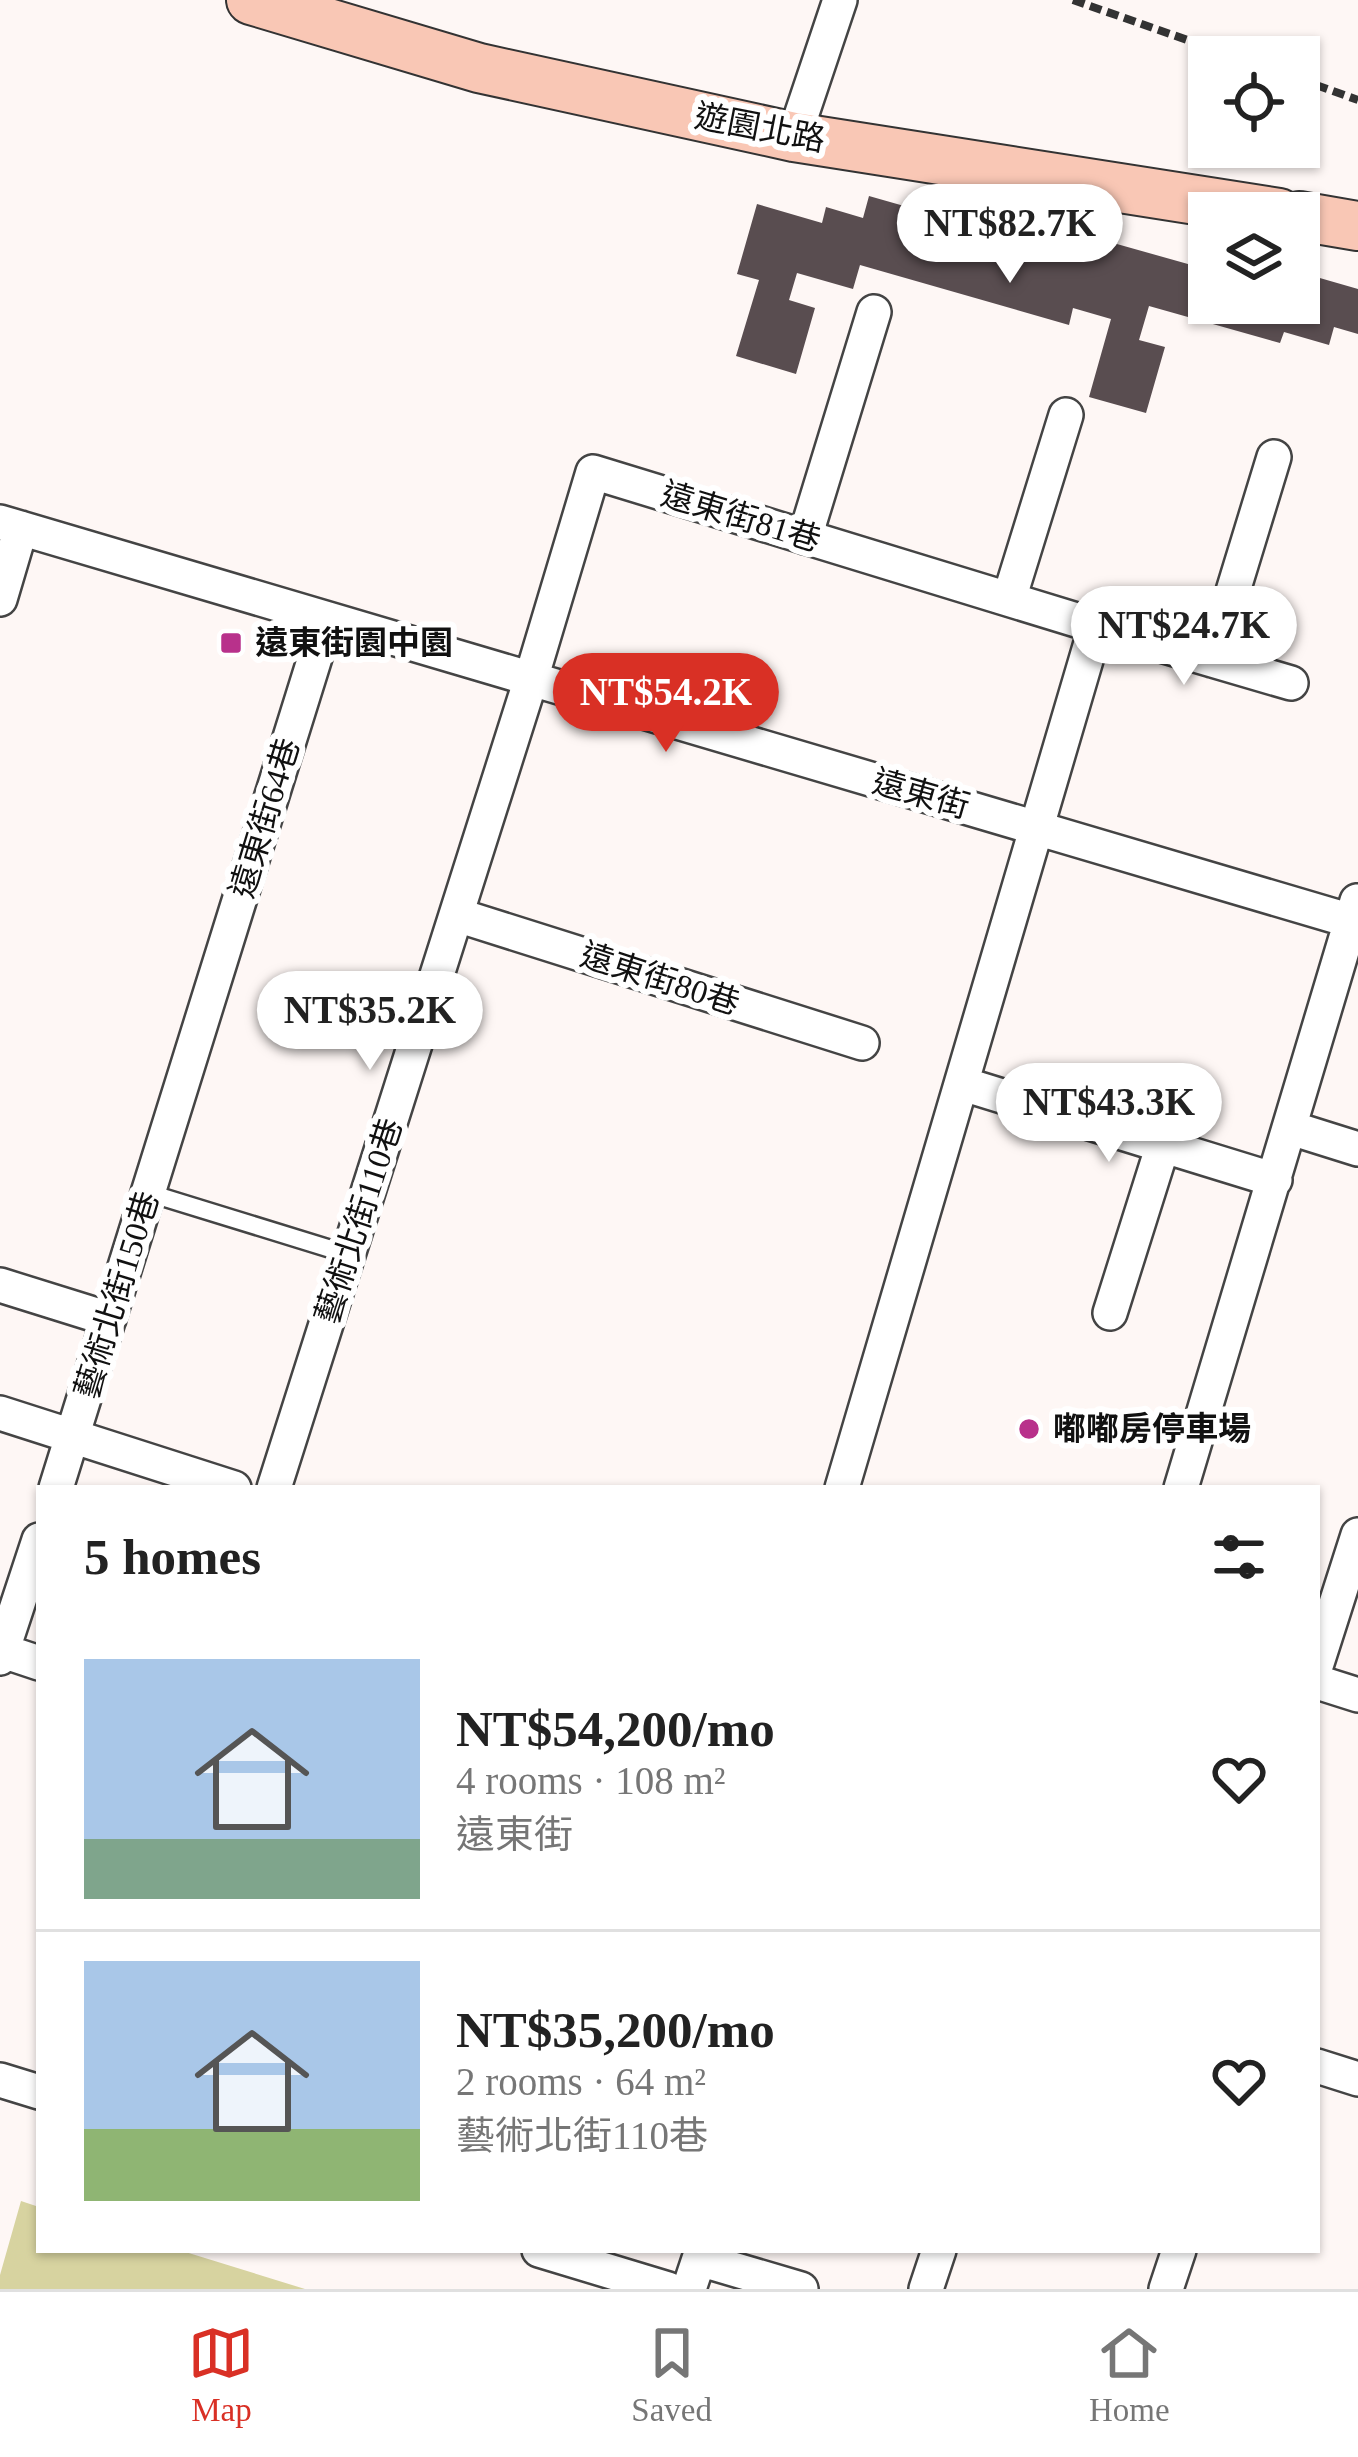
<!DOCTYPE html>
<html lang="en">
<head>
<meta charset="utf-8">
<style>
	:root { --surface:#fff; --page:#f6f6f6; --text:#222; --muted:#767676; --line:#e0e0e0; --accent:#d93025 }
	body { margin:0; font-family:"Times New Roman","Noto Sans TC",serif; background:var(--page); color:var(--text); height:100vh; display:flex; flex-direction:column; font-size:45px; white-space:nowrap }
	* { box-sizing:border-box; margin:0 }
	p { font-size:39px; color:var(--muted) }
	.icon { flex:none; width:66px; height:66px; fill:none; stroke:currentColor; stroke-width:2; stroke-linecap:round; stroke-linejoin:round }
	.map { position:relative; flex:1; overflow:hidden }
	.sheet { position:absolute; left:36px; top:1485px; width:1284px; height:768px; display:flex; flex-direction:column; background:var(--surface); border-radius:0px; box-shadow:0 3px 9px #0004 }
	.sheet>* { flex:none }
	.buttons { position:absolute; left:1188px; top:36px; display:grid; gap:24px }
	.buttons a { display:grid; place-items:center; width:132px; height:132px; border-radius:0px; background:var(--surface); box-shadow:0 3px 9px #0004; font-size:60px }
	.price { position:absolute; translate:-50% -102px; padding:0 27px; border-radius:42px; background:#fff; color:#222; font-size:39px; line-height:78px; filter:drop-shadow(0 3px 6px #0008) }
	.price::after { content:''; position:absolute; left:50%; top:72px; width:36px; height:27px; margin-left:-18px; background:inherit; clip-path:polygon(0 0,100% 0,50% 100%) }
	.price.selected { background:var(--accent); color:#fff }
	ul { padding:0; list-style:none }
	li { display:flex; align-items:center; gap:36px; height:300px; padding:0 48px }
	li+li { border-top:3px solid var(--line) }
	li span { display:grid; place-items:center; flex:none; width:336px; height:240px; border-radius:0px; color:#555 }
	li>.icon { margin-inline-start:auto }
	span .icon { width:144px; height:144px; fill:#fffc; stroke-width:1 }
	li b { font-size:51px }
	h2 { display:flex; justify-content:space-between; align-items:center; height:144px; padding:0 48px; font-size:51px }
	.menu { display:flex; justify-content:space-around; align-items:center; height:168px; border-top:3px solid var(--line); background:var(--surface); font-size:33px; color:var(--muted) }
	.menu a { display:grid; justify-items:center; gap:6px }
	.menu .selected { color:var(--accent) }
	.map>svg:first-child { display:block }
	.forest { fill:#d7d3a0 }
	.building { fill:#594d50 }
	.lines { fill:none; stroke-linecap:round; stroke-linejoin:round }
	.lane-casing { stroke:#444; stroke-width:21 }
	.street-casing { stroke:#444; stroke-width:38 }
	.secondary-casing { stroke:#333; stroke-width:52 }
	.path { stroke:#333; stroke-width:8; stroke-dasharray:12 6; stroke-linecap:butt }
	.lane { stroke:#fff; stroke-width:16 }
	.street { stroke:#fff; stroke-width:33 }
	.secondary { stroke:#f9c7b5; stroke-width:48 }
	.poi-dot { fill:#b8318b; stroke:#fff; stroke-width:4.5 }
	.labels { text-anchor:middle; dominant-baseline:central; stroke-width:12; stroke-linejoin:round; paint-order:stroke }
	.street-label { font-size:33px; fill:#111; stroke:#fff }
	.poi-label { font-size:33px; font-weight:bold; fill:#111; stroke:#fff; text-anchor:start }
</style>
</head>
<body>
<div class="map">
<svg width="1358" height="2289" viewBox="0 0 1358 2289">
	<rect width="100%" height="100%" fill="#fef7f5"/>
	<path class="forest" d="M21,2201l18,6v43h140l126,39h-305v-14z"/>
	<path class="building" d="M869,196l217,62 6,-21 103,29 6,-22 8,2v57h90v-31l59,17v45l-24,-7 -5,18 -45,-13 -4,11 -131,-37 -10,34 26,7 -19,66 -57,-16 22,-78 -38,-11 -4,17 -209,-60 -7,24 -56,-16 -8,27 26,8 -19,66 -60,-18 23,-76 -22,-6 20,-70 65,19 4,-16 37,11z"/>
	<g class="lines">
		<g class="lane-casing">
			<path id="lane" d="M149,1193l198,61"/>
		</g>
		<g class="street-casing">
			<path id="street" d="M794,137l46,-137
				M0,522l1358,401
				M805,537l69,-225
				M0,599l21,-71
				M1009,599l57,-184
				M1096,626l195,57
				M1212,660l62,-203
				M457,915l405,128
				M963,1084l312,96
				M1291,1128l67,21
				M0,1285l109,34
				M1110,1313l53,-168
				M0,1413l234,75
				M56,1488l271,-869
				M274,1488l257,-809 62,-207 503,154 -254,862
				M1181,1488l176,-587
				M0,1650l39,13
				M0,1658l39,-118
				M1317,1663l41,-128
				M1317,1682l41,13
				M1317,2066l41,13
				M0,2080l39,12
				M539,2250l129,39
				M689,2289l10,-30 102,30
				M926,2289l13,-39
				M1166,2289l13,-39"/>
		</g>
		<g class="secondary-casing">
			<path id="secondary" d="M251,0l228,68 315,69 485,76
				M1299,216l59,10"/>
		</g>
		<path class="path" d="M1073,0l163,57
			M1299,79l59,21"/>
		<use href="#lane" class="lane"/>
		<use href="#street" class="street"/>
		<use href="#secondary" class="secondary"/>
	</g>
	<g class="poi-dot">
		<rect x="219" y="631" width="24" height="24" rx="6"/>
		<circle cx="1029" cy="1429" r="12"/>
	</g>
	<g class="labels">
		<g class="street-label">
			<text transform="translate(760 128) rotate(11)">遊園北路</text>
			<text transform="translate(741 517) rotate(17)">遠東街81巷</text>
			<text transform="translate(921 794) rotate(16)">遠東街</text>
			<text transform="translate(265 818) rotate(-73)">遠東街64巷</text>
			<text transform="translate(660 979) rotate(18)">遠東街80巷</text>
			<text transform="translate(359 1221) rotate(-72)">藝術北街110巷</text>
			<text transform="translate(117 1295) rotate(-73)">藝術北街150巷</text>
		</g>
		<g class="poi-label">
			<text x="255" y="643">遠東街園中園</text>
			<text x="1053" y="1429">嘟嘟房停車場</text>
		</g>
	</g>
</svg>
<div class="buttons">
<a><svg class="icon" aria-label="locate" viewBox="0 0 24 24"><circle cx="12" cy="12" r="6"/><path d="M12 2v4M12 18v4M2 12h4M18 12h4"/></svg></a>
<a><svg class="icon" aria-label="layers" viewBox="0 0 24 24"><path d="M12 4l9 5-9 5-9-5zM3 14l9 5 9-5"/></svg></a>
</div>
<b class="price" style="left:1010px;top:286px">NT$82.7K</b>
<b class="price" style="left:1184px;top:688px">NT$24.7K</b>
<b class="price selected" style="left:666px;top:755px">NT$54.2K</b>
<b class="price" style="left:370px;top:1073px">NT$35.2K</b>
<b class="price" style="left:1109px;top:1165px">NT$43.3K</b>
<section class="sheet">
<h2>5 homes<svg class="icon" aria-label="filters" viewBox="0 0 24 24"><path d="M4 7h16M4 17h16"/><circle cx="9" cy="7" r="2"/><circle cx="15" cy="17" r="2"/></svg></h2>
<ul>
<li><span style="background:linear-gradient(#a9c7e8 75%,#7fa58c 0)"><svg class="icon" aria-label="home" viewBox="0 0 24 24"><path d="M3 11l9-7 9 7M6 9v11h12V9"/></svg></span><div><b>NT$54,200/mo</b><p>4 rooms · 108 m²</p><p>遠東街</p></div><svg class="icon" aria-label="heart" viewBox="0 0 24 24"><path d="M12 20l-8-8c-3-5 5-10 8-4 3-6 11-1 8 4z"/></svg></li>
<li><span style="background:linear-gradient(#a9c7e8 70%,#8fb573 0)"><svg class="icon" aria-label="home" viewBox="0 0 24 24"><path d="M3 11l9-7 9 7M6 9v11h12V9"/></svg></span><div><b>NT$35,200/mo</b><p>2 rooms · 64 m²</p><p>藝術北街110巷</p></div><svg class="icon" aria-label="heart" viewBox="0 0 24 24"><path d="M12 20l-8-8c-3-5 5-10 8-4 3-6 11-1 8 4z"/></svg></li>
</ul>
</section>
</div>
<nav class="menu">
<a class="selected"><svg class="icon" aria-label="map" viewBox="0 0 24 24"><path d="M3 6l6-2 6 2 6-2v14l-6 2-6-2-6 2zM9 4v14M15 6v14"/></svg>Map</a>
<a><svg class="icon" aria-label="saved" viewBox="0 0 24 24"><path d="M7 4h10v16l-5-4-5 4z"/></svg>Saved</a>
<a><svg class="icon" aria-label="home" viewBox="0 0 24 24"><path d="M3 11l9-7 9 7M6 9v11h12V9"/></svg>Home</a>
</nav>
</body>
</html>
